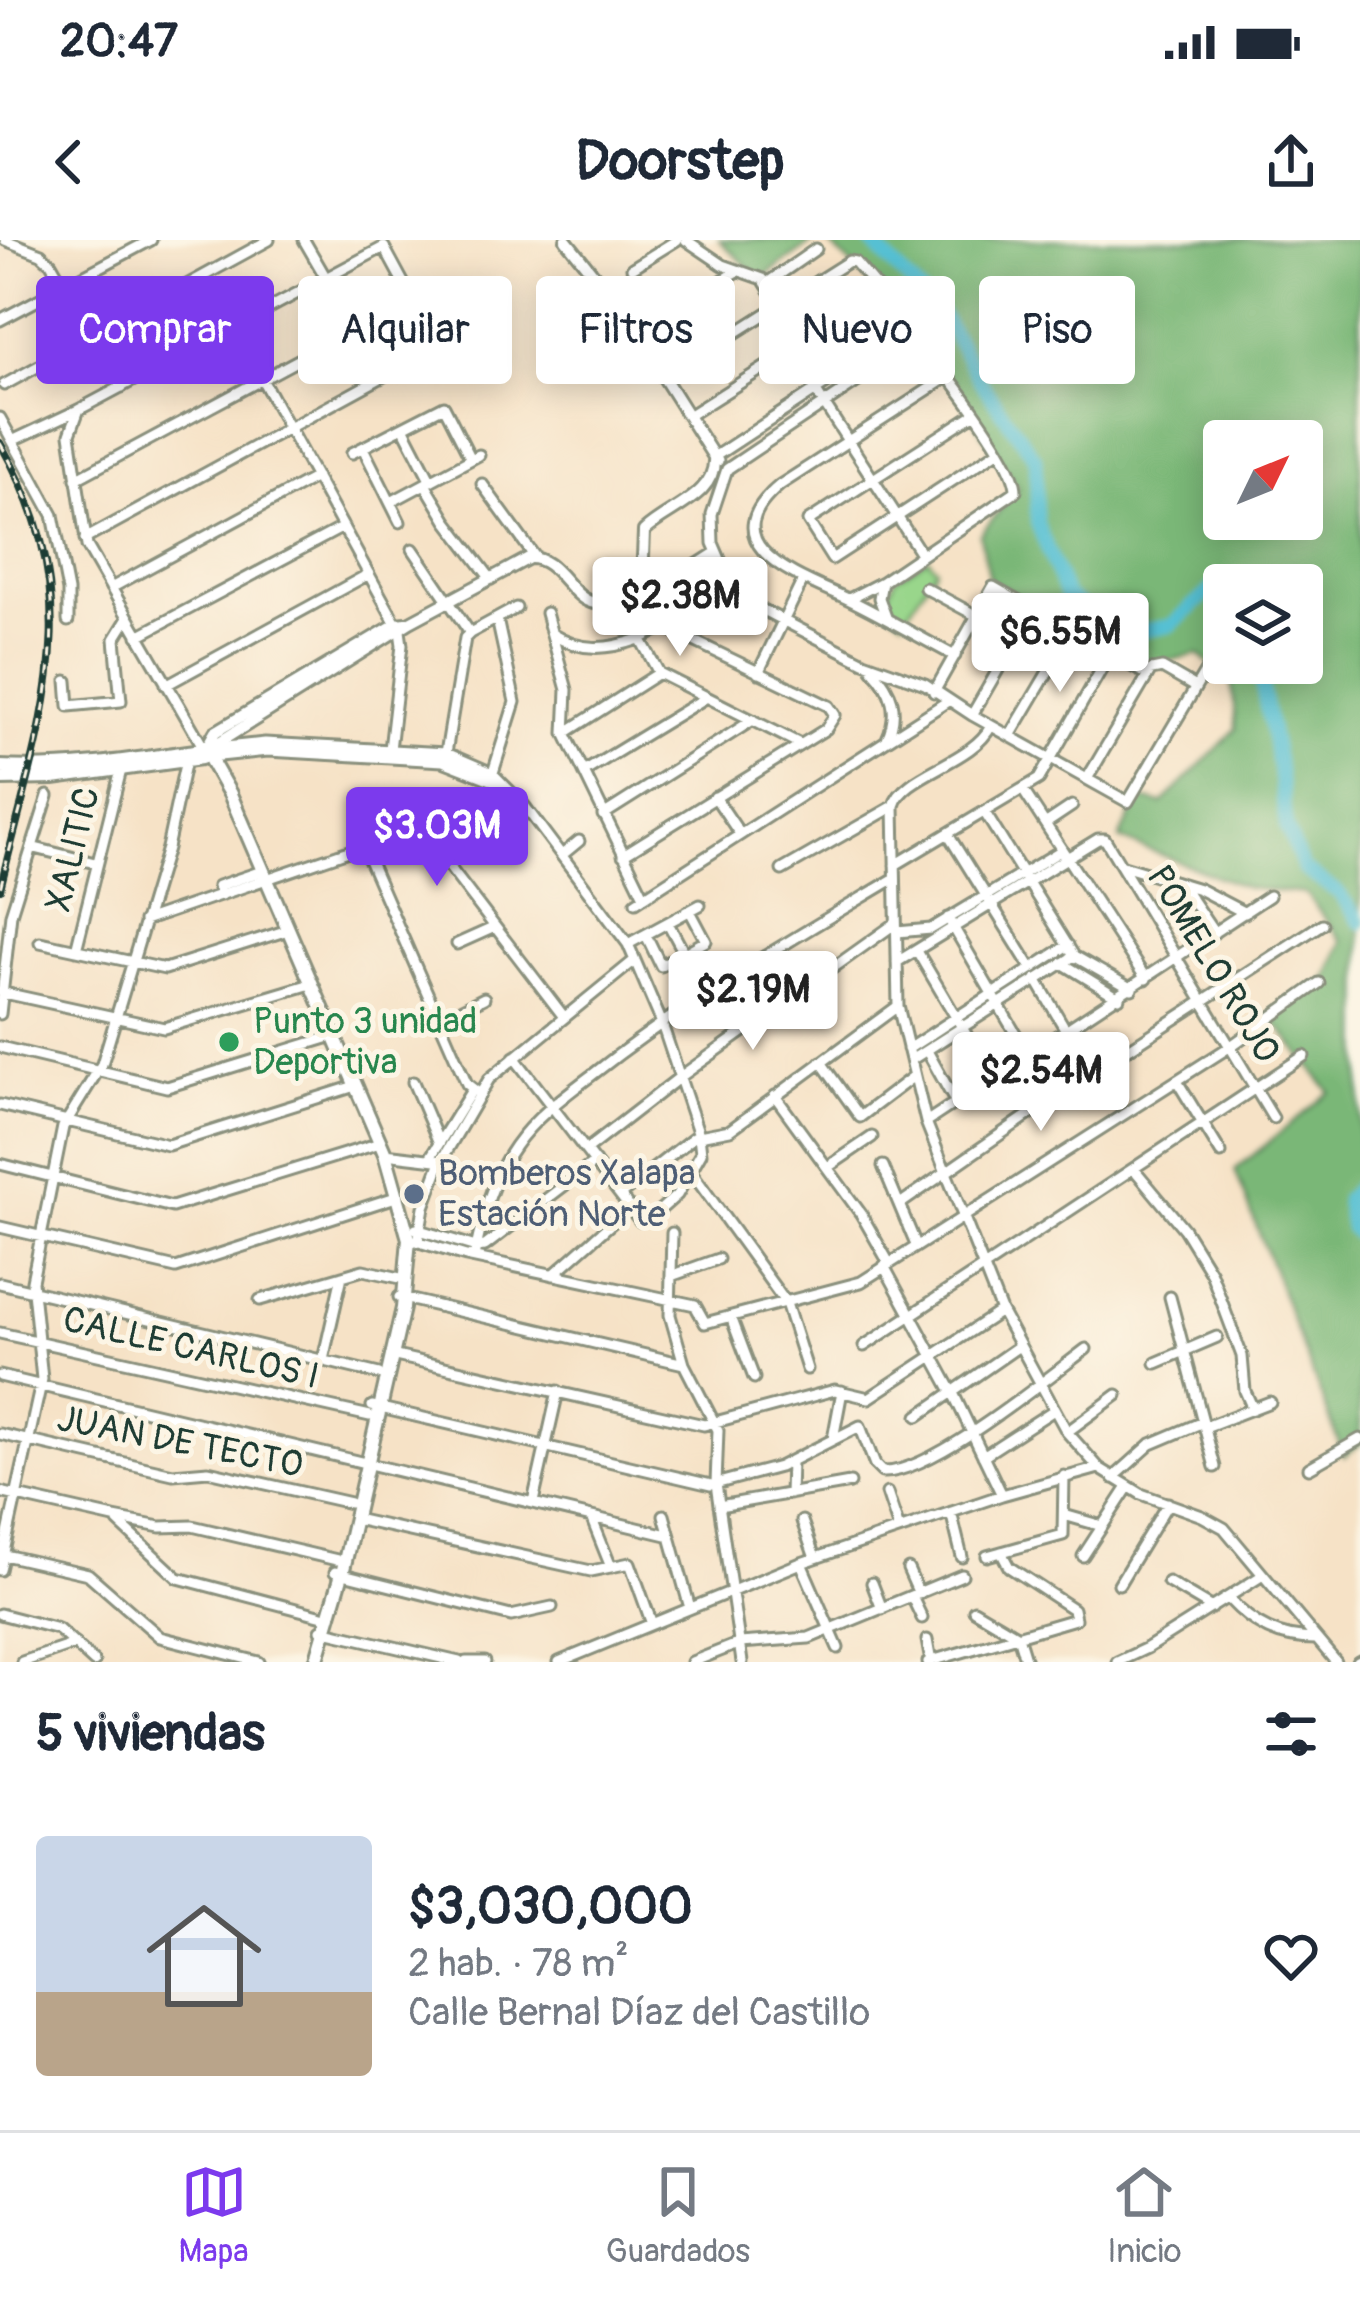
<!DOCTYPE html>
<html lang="es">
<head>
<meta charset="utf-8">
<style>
	:root { --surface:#fff; --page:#f2f2f3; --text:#1f2937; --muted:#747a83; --line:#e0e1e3; --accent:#7c3aed }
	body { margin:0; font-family:Pangolin,sans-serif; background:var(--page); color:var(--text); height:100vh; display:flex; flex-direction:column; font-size:45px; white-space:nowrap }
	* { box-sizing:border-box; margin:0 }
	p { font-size:39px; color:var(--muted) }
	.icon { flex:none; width:66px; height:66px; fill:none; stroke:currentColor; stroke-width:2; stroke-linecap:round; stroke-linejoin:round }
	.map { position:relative; height:1422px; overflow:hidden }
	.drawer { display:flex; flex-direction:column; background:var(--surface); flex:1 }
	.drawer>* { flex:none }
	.banner { position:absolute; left:36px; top:36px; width:1290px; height:108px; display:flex; gap:24px }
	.needle { width:78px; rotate:47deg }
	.tools { position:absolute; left:1203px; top:180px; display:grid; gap:24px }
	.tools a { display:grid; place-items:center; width:120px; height:120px; border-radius:12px; background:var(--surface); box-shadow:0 6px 30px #0003; font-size:60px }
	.price { position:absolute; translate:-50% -102px; padding:0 27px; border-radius:12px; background:#fff; color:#222; font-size:39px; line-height:78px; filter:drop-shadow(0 3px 6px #0008) }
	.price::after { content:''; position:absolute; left:50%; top:72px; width:36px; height:27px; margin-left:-18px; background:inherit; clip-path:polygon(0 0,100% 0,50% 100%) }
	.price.active { background:var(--accent); color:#fff }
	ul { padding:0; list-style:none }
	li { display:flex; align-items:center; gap:36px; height:300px; padding:0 36px }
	li span { display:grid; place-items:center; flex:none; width:336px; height:240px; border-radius:12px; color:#555 }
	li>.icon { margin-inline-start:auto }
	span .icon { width:144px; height:144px; fill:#fffc; stroke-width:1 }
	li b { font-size:51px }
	h2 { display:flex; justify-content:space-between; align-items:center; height:144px; padding:0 36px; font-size:51px }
	.tag { padding:0 42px; border-radius:12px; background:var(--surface); box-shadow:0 6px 30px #0003; font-size:42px; line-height:108px }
	.tag.active { background:var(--accent); color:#fff }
	.status { display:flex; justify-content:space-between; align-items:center; height:84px; padding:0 60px; background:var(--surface); direction:ltr }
	.status svg { height:33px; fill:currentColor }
	header { display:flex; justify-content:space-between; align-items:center; height:156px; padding:0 36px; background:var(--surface); font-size:54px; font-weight:800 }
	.tabs { display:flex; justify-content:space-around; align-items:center; height:168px; border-top:3px solid var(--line); background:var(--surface); font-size:33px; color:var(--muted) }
	.tabs a { display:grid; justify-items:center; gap:6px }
	.tabs .active { color:var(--accent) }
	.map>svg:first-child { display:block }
	.green { fill:#99d68b; stroke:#5c8a60; stroke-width:3 }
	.forest { fill:#7ab777; stroke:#4c7a56; stroke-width:3; fill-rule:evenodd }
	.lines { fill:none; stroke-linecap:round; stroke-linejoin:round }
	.river { stroke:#57c0d3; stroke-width:14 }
	.minor-casing { stroke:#8a907d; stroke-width:15 }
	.tertiary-casing { stroke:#8a907d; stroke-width:16 }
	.secondary-casing { stroke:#8a907d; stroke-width:18 }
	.minor { stroke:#fff; stroke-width:9 }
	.tertiary { stroke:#fff; stroke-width:10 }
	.secondary { stroke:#fff; stroke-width:12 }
	.rail-casing { stroke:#1f3d34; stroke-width:8 }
	.rail { stroke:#fcf5e5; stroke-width:3; stroke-dasharray:9; stroke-linecap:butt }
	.leisure-dot { fill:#2e9e5b; stroke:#fcf5e5; stroke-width:4.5 }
	.service-dot { fill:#5c6f8a; stroke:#fcf5e5; stroke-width:4.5 }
	.labels { text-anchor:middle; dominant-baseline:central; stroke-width:10; stroke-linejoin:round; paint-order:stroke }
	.street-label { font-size:36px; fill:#1f3d34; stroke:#fcf5e5 }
	.leisure-label { font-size:36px; fill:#27864d; stroke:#fcf5e5; text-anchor:start }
	.service-label { font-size:36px; fill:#4e5e75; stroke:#fcf5e5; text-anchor:start }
</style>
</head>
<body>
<div class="status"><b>20:47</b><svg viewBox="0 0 49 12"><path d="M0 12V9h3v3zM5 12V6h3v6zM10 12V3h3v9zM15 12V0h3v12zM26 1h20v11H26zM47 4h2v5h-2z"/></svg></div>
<header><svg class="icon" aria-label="back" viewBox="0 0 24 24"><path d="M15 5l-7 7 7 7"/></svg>Doorstep<svg class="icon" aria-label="share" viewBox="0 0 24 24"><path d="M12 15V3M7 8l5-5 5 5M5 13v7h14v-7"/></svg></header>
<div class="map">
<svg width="1360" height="1422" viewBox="0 0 1360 1422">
	<rect width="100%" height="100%" fill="#fcf5e5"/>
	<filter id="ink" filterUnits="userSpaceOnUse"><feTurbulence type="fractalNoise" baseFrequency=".00833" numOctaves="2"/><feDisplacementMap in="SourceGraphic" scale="24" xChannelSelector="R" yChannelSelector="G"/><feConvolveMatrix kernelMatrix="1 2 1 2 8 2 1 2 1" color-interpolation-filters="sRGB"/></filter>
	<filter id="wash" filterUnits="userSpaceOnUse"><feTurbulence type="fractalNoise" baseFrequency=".004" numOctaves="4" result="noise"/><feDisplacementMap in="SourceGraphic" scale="48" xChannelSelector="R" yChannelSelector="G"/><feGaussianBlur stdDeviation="2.7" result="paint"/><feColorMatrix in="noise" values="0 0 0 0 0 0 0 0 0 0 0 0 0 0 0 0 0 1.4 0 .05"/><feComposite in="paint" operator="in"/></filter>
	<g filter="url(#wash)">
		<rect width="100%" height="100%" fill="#f6e2c6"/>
		<path class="green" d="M928,318l8,10 -33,52 -9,-7 -6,-17 8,-18z"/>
		<path class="forest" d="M719,0h97l-55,39z
			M825,0h535v1204l-16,12 -109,-286 95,-78 -58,-74 55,-39 15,-38 -36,-47 -59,-6 -127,-49 19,-41 23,6 74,-75 -4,-45 -34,-30 -56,13 -153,-88 -9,-44 38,-47 -110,-170zM1224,201h78v78h-78zM1224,345h78v78h-78z"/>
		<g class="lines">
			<path class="river" d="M869,0l74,76 37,65 56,78 1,64 29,73 56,38 48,-8 46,-40 8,7
				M1257,423l22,106 7,57 17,43 36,24 21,29
				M1360,944l-14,15 5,30 9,8"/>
		</g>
	</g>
	<g filter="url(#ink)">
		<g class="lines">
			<g class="minor-casing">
				<path id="minor" d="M5,0l36,14 10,9 71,124
					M304,0l22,38
					M686,0l37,25 40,14 16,26
					M632,28l45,-28
					M767,43l49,-34
					M670,72l68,-41
					M766,74l156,241
					M0,80l151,-80
					M234,88l166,303 2,14 -13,113
					M921,99l-194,130 -15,45 1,29 15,35 21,25 115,59 61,22 47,31 156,87 78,-132
					M949,136l-169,109c-77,64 31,95 74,117 34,17 67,36 101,54
					M664,138l185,-117 6,1c31,36 162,189 161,229l-134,91 -33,17
					M4,145l265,-145
					M78,172l-8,22 17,112 118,204
					M974,174l-166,107 24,38 166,-108
					M688,176l194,-123
					M0,178l53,97 15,76v30
					M403,187l28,54
					M14,200l64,-30 306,-163 54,100
					M363,208l37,74
					M352,213l92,-47 27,53
					M718,221l-4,-4 198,-130
					M76,239l336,-180
					M425,244l22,37 44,58
					M482,244l53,73
					M391,262l88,-47
					M85,299l367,-200
					M413,309l57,84
					M676,338l39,-25
					M882,342l-3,16 7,19
					M642,344l30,-7 78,31
					M111,348l205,-111
					M925,348l52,28
					M546,373l21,77 -2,43 79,163
					M470,393l46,-25
					M552,394c28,18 56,16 87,5 11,-4 16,-10 28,-11l162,78 6,9 -9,14 -203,126
					M138,396l205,-109
					M640,398l19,35 141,71
					M872,429c20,21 28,42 15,70
					M758,433l45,-93
					M67,441l2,25 52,-5 -6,-62 13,-21
					M166,445l203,-111
					M934,452l59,-105 149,85 20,-4 33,19
					M972,475l61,-106
					M991,486c-19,37 -89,48 -97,80l4,200 28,116 75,189 66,121 32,36 42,26 61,22 22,12 112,134
					M565,493l94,-60
					M1010,496l62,-105
					M216,508l49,-5 181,10 46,20 31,31 105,140 33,77 38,114 2,18 -24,42 -26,23 -11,3 -126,-164
					M446,513l19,-115 5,-5
					M210,517l58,-6 175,10 56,22
					M584,532l123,-75
					M492,536l23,-74 -18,-83
					M1087,539l64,-109
					M1023,550l123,189
					M715,557l25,37
					M985,573l89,143 58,33
					M603,575l150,-95
					M1045,584l27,-18
					M949,596l82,132
					M363,606l104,238 13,10
					M35,608l60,15
					M562,615l17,-14
					M895,625l144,-86 71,-125
					M1123,626l76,23 46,24
					M782,630l112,-64
					M1181,644l33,49
					M221,655l-3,-9 44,-15
					M636,662l312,-201
					M948,678l105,180
					M144,681l219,-75c29,-6 62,-2 84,18l117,153
					M668,683l16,30
					M897,692l34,-3 131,-79
					M646,695l15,31 45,-25 -16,-30
					M40,702l125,27 123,-39
					M457,704l38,-17
					M628,704l72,-39
					M76,710l46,-184
					M917,711l76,129
					M765,716l12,25
					M897,722l201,-123h7l168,279
					M1062,723l57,35
					M1036,739l31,53
					M0,752l164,36 147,-44
					M0,774l11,-100 37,-118
					M437,775l19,-3 28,-14
					M0,807l167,40 166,-51
					M908,809l160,-104
					M927,811l29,52
					M911,820l163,-104
					M821,822l39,55 54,-41
					M1177,841l44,72
					M413,842l26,61
					M775,856l86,118 28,49
					M0,865l168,40 187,-59
					M926,882l343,-226
					M586,910l94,-73 216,-154
					M385,914l51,6
					M430,918l42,-68
					M0,924l172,43 208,-64
					M883,926l33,79
					M828,927l44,-30
					M1134,929l50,60 27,44 31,83 3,35 8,18
					M692,933l94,130 21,66
					M620,955l74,-58 36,-7 168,-124
					M900,964l153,-106 269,-174
					M0,987l176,41 223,-72
					M416,989l60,18 9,-1 110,-84
					M672,993l-2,82 14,49 34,66 -2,54 26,178
					M409,999l57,17 229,49 10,18 156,-41 370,-236 88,-63
					M418,1002l6,-35 17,-46 48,-82 146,-119
					M474,1017c9,-40 17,-78 41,-111 21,-30 52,-52 81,-74 94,-74 197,-133 299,-194
					M884,1026l69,127 49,102
					M553,1035l77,-68
					M671,1036l47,-17
					M0,1043l379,91
					M399,1057l285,67
					M1170,1057l45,170
					M260,1060l103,-30 42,9
					M731,1077l23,61
					M0,1093l370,83
					M864,1106l440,-290
					M391,1115l313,70 131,-35 34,8 132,-87
					M323,1120l19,-84
					M1156,1123l61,-26
					M0,1136l667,159
					M372,1166l339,79 68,-18 81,-41 15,39 7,7c47,3 163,-92 204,-123
					M918,1176l101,-70
					M1205,1187l65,-25
					M1067,1192l50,-37
					M0,1194l173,40 35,-3 142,32
					M833,1199l9,-48
					M983,1216l71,-46
					M1309,1228l51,-29
					M1113,1238l38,-34 52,-22
					M0,1252l114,26 46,9 32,-1 145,34
					M887,1253l12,36
					M790,1254l1,-32
					M533,1262l25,-111
					M719,1266l131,-23
					M951,1272l11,45
					M664,1275l26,93
					M1064,1275l38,11
					M591,1277l20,50
					M355,1279l236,52 39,-8 22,61
					M802,1281l13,37
					M118,1282l60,56 145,38
					M0,1314l88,20 72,63 99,25
					M987,1316l76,-21 1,-59
					M1083,1316l45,-69
					M801,1323l37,85
					M908,1329l11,25
					M0,1330l42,-191 -10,-98 31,-154 39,-63 65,-216 20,-93
					M335,1332l176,44 41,-9
					M1168,1342l44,26
					M872,1343l10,26
					M1119,1344l49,-81
					M912,1357l10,21
					M1229,1359c25,27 50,40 87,40
					M974,1370l44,26 8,26
					M0,1374l58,15 36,33
					M321,1390l138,32
					M927,1400l4,22
					M22,1422l53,-18
					M466,1422h19
					M559,1422l242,-99 201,-68 97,-27
					M692,1422l48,-19 69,-5 153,-63
					M928,1422l147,-43 -2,-10 -64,-42 -8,-15
					M1117,1422l30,-14 116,-73
					M1358,1422l2,-1"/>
			</g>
			<g class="tertiary-casing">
				<path id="tertiary" d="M205,510l10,-18 181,-108 10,-1
					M214,512l7,-11 189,-119 119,-64c33,-2 44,55 78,44 12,-3 24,-12 35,-18l2,-53c24,-23 73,-35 70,-74l-96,-152 -52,-65"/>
			</g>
			<g class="secondary-casing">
				<path id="secondary" d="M205,510l25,44 155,360 24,85 -6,69 -61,266 -26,88
					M0,527c72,4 145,-9 216,-19
					M0,539l53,-1 148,-20"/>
			</g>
			<use href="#minor" class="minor"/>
			<use href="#tertiary" class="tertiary"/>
			<use href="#secondary" class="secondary"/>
			<g class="rail-casing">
				<path id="rail" d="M0,203c93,161 40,279 0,446"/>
			</g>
			<use href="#rail" class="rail"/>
		</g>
	</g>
	<circle class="leisure-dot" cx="229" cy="802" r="12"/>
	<circle class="service-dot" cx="414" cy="954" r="12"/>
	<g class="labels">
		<g class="street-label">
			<text transform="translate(73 609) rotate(-76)">XALITIC</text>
			<text transform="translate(1213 724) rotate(59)">POMELO ROJO</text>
			<text transform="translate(191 1108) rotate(13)">CALLE CARLOS I</text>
			<text transform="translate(180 1202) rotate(11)">JUAN DE TECTO</text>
		</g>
		<g class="leisure-label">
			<text x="253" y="781">Punto 3 unidad<tspan x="253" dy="41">Deportiva</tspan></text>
		</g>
		<g class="service-label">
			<text x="438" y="933">Bomberos Xalapa<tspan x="438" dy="41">Estación Norte</tspan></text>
		</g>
	</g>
</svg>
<div class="tools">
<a><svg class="needle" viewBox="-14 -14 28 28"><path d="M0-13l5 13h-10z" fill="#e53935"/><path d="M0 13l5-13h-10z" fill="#747a83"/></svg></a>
<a><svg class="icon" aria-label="layers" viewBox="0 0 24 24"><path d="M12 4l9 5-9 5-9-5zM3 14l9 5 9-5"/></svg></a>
</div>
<b class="price" style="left:680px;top:419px">$2.38M</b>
<b class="price" style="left:1060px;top:455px">$6.55M</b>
<b class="price active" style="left:437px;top:649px">$3.03M</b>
<b class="price" style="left:753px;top:813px">$2.19M</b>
<b class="price" style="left:1041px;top:894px">$2.54M</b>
<div class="banner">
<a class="tag active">Comprar</a>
<a class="tag">Alquilar</a>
<a class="tag">Filtros</a>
<a class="tag">Nuevo</a>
<a class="tag">Piso</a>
</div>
</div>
<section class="drawer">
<h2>5 viviendas<svg class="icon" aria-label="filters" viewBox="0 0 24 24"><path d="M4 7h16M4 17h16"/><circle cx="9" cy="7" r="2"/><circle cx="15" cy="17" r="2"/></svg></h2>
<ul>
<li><span style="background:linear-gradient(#c9d6e8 65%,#b9a48a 0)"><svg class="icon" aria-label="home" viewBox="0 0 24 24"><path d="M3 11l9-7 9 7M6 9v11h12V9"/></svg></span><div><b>$3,030,000</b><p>2 hab. · 78 m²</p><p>Calle Bernal Díaz del Castillo</p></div><svg class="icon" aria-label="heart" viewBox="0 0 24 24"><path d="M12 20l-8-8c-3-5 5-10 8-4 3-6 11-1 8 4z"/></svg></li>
</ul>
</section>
<nav class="tabs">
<a class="active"><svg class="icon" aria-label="map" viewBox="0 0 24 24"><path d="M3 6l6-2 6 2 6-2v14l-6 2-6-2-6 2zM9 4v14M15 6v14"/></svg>Mapa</a>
<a><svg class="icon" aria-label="saved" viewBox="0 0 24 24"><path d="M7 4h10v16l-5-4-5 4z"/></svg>Guardados</a>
<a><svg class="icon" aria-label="home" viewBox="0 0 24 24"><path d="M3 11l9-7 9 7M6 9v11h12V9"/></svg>Inicio</a>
</nav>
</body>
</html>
